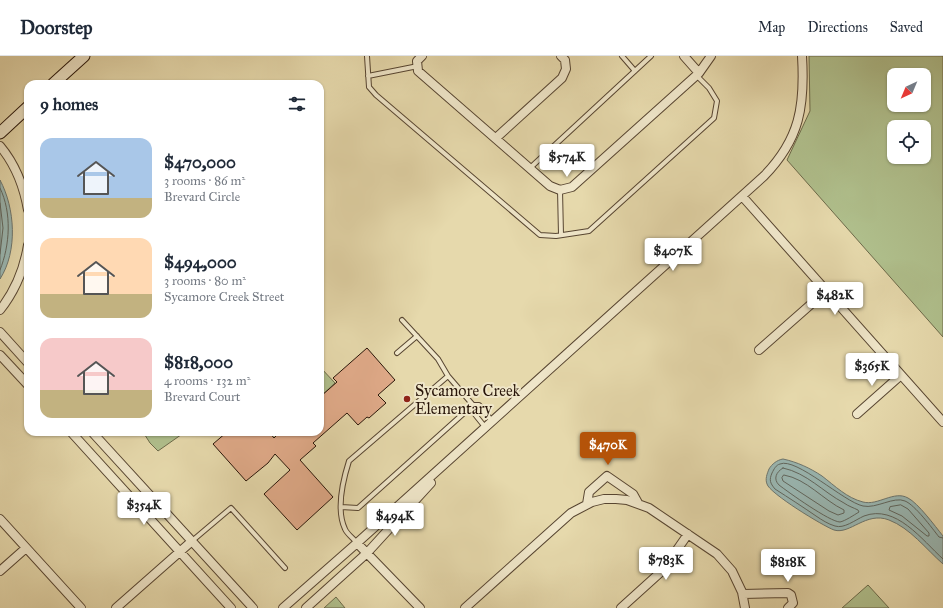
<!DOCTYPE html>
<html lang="en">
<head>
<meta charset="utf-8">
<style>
	:root { --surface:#fff; --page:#f2f2f3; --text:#1f2937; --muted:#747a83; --line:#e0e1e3; --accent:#b45309 }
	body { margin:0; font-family:"IM FELL Great Primer",serif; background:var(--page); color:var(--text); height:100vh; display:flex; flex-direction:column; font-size:15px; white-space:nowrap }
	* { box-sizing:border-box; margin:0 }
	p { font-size:13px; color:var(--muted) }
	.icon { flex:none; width:22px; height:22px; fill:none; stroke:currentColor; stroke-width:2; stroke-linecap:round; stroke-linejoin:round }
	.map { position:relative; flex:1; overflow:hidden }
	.panel { position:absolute; left:24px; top:24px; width:300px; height:356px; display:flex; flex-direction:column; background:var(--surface); border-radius:12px; box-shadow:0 1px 3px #0004 }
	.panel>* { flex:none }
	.needle { width:26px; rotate:224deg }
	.tools { position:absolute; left:887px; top:12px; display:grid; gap:8px }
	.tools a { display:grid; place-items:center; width:44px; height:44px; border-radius:8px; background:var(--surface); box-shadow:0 1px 3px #0004; font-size:20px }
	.price { position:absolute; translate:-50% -34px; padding:0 9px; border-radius:4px; background:#fff; color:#222; font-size:13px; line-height:26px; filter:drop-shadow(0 1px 2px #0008) }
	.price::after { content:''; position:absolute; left:50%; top:24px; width:12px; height:9px; margin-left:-6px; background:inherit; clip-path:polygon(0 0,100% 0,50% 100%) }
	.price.on { background:var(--accent); color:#fff }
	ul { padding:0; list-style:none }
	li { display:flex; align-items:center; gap:12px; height:100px; padding:0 16px }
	li span { display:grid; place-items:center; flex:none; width:112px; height:80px; border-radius:12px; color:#555 }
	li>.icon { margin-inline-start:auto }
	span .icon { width:48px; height:48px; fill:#fffc; stroke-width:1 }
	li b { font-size:17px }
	h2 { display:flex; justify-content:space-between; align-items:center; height:48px; padding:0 16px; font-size:17px }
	header { display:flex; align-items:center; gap:24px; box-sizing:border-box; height:56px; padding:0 20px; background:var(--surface); border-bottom:1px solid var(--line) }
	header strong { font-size:19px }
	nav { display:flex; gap:22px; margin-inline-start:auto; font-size:14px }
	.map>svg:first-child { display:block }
	.green { fill:#b0c08d; stroke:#6c6a4a; fill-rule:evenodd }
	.water { fill:#9ab8b4; stroke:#6c766f }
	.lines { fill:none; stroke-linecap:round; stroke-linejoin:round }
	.shore { stroke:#60665e; stroke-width:1 }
	.building { fill:#e1ab8a; stroke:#271408 }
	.service-casing { stroke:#574531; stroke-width:6 }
	.minor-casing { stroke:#574531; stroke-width:10 }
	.secondary-casing { stroke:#271408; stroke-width:13 }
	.service { stroke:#efe6c9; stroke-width:4 }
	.minor { stroke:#efe6c9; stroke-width:8 }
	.secondary { stroke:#efe6c9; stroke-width:11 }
	.poi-dot { fill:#8f2418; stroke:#efe6c9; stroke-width:1.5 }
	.labels { text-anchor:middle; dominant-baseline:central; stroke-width:4; stroke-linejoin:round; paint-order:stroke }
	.poi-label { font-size:16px; fill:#271408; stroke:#efe6c9; text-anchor:start }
</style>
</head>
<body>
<header>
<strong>Doorstep</strong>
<nav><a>Map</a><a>Directions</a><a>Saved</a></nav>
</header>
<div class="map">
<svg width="943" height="552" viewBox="0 0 943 552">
	<rect width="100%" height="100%" fill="#e6d9ac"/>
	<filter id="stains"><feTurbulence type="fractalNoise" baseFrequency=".005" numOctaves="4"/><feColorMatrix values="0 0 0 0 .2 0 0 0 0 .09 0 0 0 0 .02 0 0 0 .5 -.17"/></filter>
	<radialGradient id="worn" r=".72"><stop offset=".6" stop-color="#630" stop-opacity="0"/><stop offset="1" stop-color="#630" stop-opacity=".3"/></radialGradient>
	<path class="green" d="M809,0h134v281l-156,-177 23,-49zM894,19h30v30h-30zM894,71h30v30h-30z
		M320,311l15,16 -15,14z
		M143,376h42l-27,19 -8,-8z
		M868,529l21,23h-47z
		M336,541l9,11h-21z"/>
	<path class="water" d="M0,124c15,28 18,71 0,99z
		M783,403c14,3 27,9 39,17 13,10 25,22 41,26 15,4 31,-12 45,-4 10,5 27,28 35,38v28c-17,-15 -33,-36 -54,-44 -23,-9 -39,15 -55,10 -11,-4 -65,-37 -67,-46 -2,-5 0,-10 2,-15 3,-5 8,-9 14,-10z"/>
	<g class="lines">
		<path class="shore" d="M0,132c12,25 10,57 0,82
			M0,147l3,25 -3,26
			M783,412c24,5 40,24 61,35 4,3 10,5 14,7l1,2c-5,3 -14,9 -19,10 -10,0 -52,-30 -61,-37 -6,-6 -3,-13 4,-17z
			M784,419c23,4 39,25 60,35v3l-6,2 -9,-4 -46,-30 -1,-3z
			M901,449l7,4 21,24v3h-2l-25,-20 -13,-6 1,-3z
			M943,482l-4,-1c-7,-9 -24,-32 -34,-36 -11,-5 -29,8 -42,5 -19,-4 -67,-49 -83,-42 -4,1 -6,5 -8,9 -3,7 -2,10 3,16 14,9 28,18 41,27 6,4 12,8 19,10 9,3 20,-6 29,-10 32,-12 58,24 79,43"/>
	</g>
	<path class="building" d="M367,292l28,32 -17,15 8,8 -17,15 -2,-1 -9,8 -11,-12 -34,30 3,3 -16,14 33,37 -36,33 -33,-36 26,-24 -15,-16 -7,9 -22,18 -33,-37 14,-12h42l5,6 6,-6h40v-35l17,-15 -4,-4z"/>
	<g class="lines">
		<g class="service-casing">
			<path id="service" d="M367,0l2,31 7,8 164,140 16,1 33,-5 125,-113 3,-17 -8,-13 -12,-12
				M622,0l13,15
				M368,20l50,-10
				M530,112l121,-112
				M560,134l1,45
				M402,264l36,39 10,17
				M397,297l20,-17
				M341,451l17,1 115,-103h6l13,16
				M192,485l39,-33 54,60
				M357,487c-4,-5 -10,-9 -12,-14 -9,-19 -2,-49 4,-68l99,-85 25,29v7l12,15"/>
		</g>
		<g class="minor-casing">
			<path id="minor" d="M422,0l-5,5 1,10 132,115 10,4 12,-3 127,-114 12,-17
				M684,0l15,17
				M496,82l66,-60 4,-9 -1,-9 -4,-4
				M0,90c15,18 24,41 28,64
				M742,140l201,226
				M0,254c15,-19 24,-40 28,-65
				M0,276l28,31
				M759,294l67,-59
				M0,299l28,30
				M857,358l44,-39
				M71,376l160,176
				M92,376l161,176
				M587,448l2,-12 18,-16 26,18 5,9
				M0,463l81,89
				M357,487l63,65
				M0,515l26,-23
				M743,538l45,-1 3,2 2,8 -5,5
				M116,552l76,-67
				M283,552l74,-65 407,-367c36,-37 41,-70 38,-120
				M306,552l61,-55 64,-70
				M465,552l106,-95 21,-11 12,-3h12l11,1 22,8 68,46 15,17 10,21 3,16
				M621,552l42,-38 25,-36"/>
		</g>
		<g class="secondary-casing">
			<path id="secondary" d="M53,28l31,-28
				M0,77l28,-26"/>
		</g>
		<use href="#service" class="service"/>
		<use href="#minor" class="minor"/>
		<use href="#secondary" class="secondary"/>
	</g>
	<circle class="poi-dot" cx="407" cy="343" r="4"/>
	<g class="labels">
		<g class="poi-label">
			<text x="415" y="334">Sycamore Creek<tspan x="415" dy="18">Elementary</tspan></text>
		</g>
	</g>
	<rect width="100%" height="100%" filter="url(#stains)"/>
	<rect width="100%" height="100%" fill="url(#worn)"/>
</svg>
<div class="tools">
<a><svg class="needle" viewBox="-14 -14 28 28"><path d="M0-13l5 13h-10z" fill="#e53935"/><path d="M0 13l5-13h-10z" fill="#747a83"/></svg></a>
<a><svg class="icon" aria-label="locate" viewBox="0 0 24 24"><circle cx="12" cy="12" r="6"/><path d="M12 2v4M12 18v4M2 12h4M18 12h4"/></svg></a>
</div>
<b class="price" style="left:567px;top:122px">$574K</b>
<b class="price" style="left:673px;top:216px">$407K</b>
<b class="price" style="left:835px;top:260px">$482K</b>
<b class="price" style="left:872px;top:331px">$365K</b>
<b class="price on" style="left:608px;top:410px">$470K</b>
<b class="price" style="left:144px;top:470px">$354K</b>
<b class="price" style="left:395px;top:481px">$494K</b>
<b class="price" style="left:666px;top:525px">$783K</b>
<b class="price" style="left:788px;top:527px">$818K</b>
<section class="panel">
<h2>9 homes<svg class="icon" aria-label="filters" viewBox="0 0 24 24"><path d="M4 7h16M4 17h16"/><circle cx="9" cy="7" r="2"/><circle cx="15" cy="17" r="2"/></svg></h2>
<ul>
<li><span style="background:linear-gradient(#a9c7e8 75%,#c2b280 0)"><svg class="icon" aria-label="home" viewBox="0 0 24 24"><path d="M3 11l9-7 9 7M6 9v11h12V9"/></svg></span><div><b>$470,000</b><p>3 rooms · 86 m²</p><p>Brevard Circle</p></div></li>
<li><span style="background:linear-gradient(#ffd9b3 70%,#c2b280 0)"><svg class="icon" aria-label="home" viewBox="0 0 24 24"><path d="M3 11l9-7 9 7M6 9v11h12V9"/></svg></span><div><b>$494,000</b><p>3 rooms · 80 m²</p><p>Sycamore Creek Street</p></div></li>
<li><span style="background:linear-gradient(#f6c9c9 65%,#c2b280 0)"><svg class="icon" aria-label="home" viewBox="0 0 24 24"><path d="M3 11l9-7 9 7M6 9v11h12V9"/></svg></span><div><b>$818,000</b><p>4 rooms · 132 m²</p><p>Brevard Court</p></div></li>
</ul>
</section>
</div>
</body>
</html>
